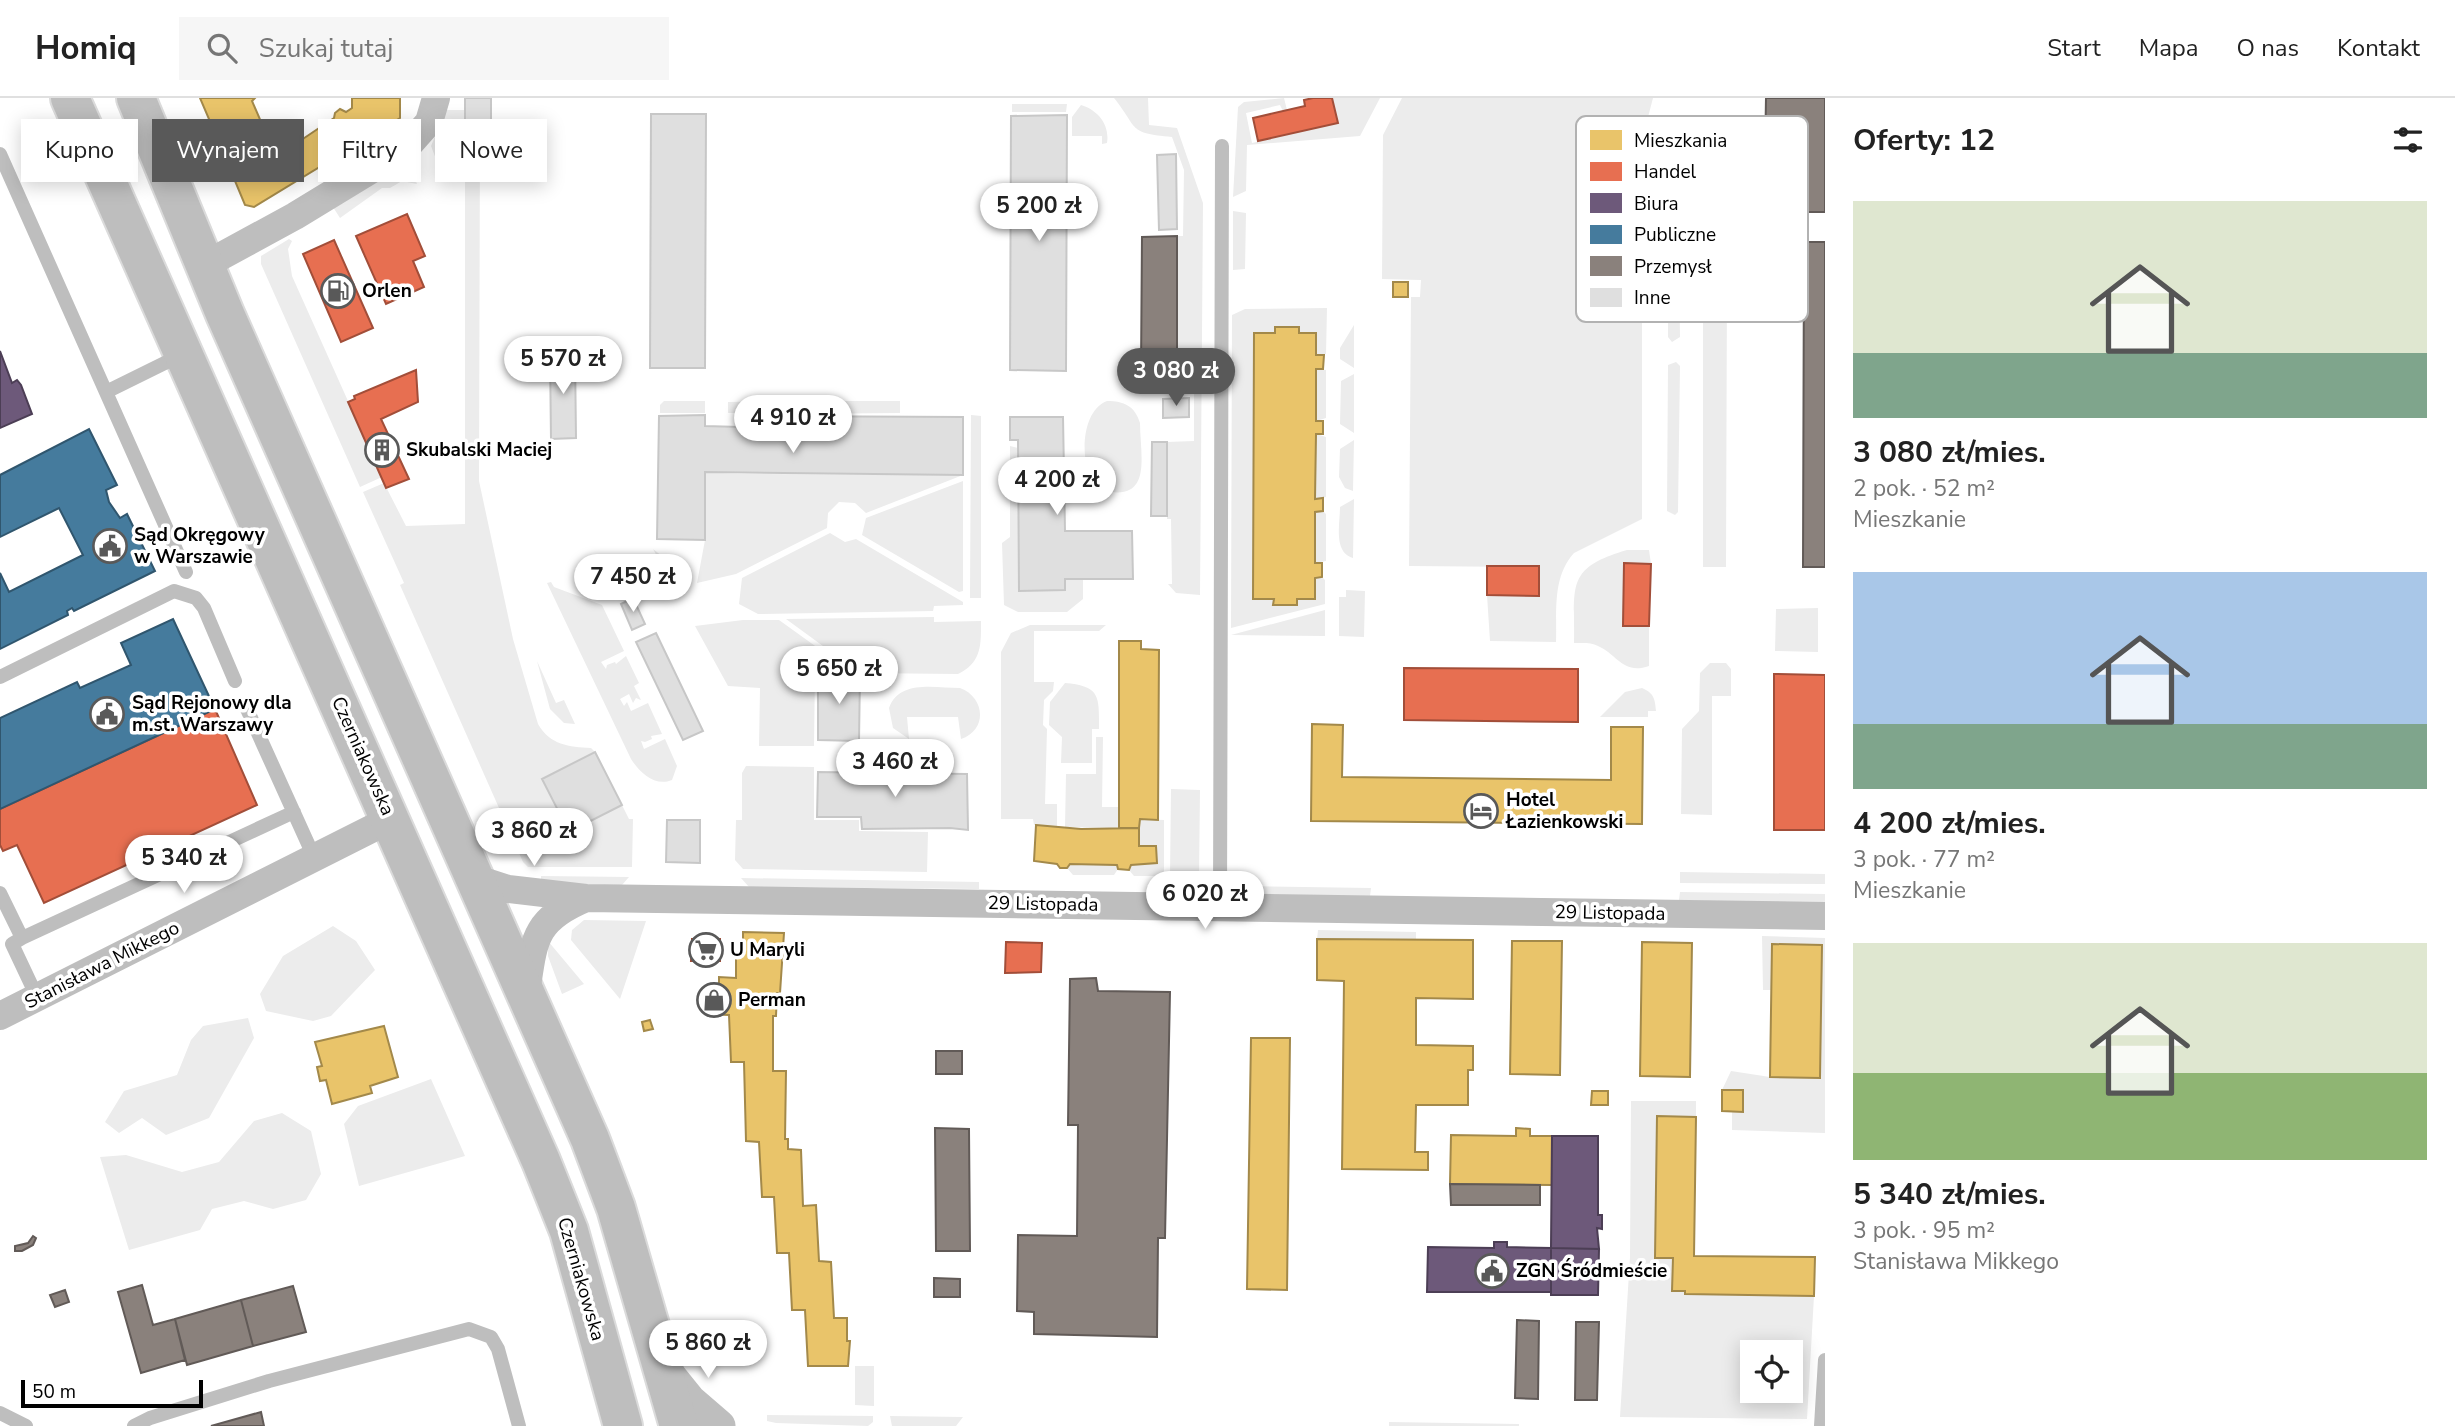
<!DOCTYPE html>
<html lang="pl">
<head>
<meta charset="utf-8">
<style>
	:root { --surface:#fff; --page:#f6f6f6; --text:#222; --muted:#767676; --line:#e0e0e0; --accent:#595959 }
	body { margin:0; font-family:"Nunito Sans",sans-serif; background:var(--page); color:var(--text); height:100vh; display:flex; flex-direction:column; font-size:26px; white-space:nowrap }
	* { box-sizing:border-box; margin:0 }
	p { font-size:23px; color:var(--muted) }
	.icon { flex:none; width:38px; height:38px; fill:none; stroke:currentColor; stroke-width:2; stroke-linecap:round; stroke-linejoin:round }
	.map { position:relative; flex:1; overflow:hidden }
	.sheet { display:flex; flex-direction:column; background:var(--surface); width:630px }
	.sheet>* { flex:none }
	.top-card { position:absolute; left:21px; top:21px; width:665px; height:63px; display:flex; gap:14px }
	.controls { position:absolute; left:1740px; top:1242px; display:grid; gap:14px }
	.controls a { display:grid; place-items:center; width:63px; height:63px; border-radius:0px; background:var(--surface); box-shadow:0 4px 18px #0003; font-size:35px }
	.scale { position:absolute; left:21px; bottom:18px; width:182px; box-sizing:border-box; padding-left:7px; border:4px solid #000; border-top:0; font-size:19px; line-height:24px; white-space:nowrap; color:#000; -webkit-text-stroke:5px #fff; paint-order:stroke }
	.price { position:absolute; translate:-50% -60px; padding:0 16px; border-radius:24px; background:#fff; color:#222; font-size:23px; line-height:46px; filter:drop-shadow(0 2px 4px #0008) }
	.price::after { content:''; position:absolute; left:50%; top:42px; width:21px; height:16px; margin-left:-10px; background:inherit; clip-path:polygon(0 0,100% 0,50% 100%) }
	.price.current { background:var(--accent); color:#fff }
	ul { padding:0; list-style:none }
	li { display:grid; align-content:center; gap:14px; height:371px; padding:0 28px }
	li span { display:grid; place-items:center; height:217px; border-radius:0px; color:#555 }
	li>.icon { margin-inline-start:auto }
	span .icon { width:126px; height:126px; fill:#fffc; stroke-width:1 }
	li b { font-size:30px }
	h2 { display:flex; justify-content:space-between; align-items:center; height:84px; padding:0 28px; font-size:30px }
	.chip { padding:0 24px; border-radius:0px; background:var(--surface); box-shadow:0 4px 18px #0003; font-size:24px; line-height:63px }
	.chip.current { background:var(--accent); color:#fff }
	header { display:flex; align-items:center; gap:42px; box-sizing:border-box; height:98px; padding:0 35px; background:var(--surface); border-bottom:2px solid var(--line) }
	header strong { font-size:33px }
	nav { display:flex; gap:38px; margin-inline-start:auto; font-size:24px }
	.search { width:490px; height:63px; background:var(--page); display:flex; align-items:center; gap:18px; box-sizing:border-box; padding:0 24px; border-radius:0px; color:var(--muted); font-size:26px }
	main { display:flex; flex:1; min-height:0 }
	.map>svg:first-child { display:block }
	.green { fill:#ececec; fill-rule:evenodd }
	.homes { fill:#e9c46a; stroke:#a3894a; stroke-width:2 }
	.shops { fill:#e76f51; stroke:#a24e39; stroke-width:2 }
	.offices { fill:#6d597a; stroke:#4c3e55; stroke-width:2 }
	.public { fill:#457b9d; stroke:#30566e; stroke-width:2 }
	.industry { fill:#8a817c; stroke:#615a57; stroke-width:2 }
	.building { fill:#dfdfdf; stroke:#c7c7c7; stroke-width:2 }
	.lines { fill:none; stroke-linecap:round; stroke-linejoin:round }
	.primary-casing { stroke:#dbdbdb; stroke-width:42 }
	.service { stroke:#bebebe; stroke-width:14 }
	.minor { stroke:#bebebe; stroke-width:28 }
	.tertiary { stroke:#bebebe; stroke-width:33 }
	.primary { stroke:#bebebe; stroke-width:38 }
	.labels { text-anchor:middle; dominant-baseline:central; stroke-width:7; stroke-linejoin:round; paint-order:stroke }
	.poi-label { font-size:19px; font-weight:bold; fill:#000; stroke:#fff; text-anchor:start }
	.street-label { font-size:19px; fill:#000; stroke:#fff }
	.key { fill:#fff; stroke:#b2b2b2; stroke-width:2 }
	.key-label { font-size:19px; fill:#000 }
</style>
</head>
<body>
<header>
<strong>Homiq</strong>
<div class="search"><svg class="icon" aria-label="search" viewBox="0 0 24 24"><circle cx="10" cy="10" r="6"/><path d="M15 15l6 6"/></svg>Szukaj tutaj</div>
<nav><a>Start</a><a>Mapa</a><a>O nas</a><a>Kontakt</a></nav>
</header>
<main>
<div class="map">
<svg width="1825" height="1328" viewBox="0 0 1825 1328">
	<rect width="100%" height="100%" fill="#fff"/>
	<path class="green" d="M1114,0h34l1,27 28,3 26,75 -3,392 -24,-2 -8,-9h4l-1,-65h-4v-77l27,-1v-68l-17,-1v-136h6l1,-66 -12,-33c-45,-4 -33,-8 -58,-39z
		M1284,0l3,12 -4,1 -3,-6 -34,8 6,30 85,-20 -5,-25h48l-20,38 -113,9 -1,46 -13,6 5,-90 6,-5z
		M1402,0h251l-11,42v379l-68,34c-22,24 -17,59 -18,89l-66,-1 -3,-46 52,1v-29l-130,-1 2,-269h9l1,-17 -39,-1 1,-144z
		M1012,6h55l-1,8h-54z
		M1081,7c17,5 29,20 26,38l-5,1v-8h-30v-19z
		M446,12h19l1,13h14l-1,358 34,158 25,85c12,21 31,23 53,24l4,4 -53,27 27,53 53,-27 7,14h4l-1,48h-104l-5,-5 -123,-277 4,-2 -41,-91 21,-9 22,43 59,-2v-366l-29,1 -5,-13z
		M401,69l12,5 4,12 -15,-3 -12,7h-8l-42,30 -9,-14z
		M1233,113l13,2 -1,56 -12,1z
		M289,141l3,2 -4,8 4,27 90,201 -22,10 -99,-223v-8z
		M1679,172l1,67 -8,5 -4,-5v-59l5,-7z
		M1717,173h29l2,8 -21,1 -1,287h-23v-286z
		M1327,210l-1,46 -10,1v-22h-17v-6h-23l-1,6h-20l19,272h23v-6h18v-21l7,-1 3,3v24l-94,24 1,-313 13,-6z
		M1354,227v43l-14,-9v-11z
		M1676,264l4,4 -2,146 -3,3 -8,-4 1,-146z
		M1316,271l10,1v48l-10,3z
		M1354,276v59l-14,-9 1,-43z
		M664,303h41v12h-45v-8z
		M771,303v12h-43v-11z
		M788,303h112v12l-112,1z
		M1107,303c17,0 28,5 33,22 0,32 13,78 -35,68 -5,-8 -17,-19 -19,-29 -4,-20 0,-53 21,-61z
		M971,317l10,1v182h-11z
		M1316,336l10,3v60l-11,2z
		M1354,342l-1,51 -8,-3 -6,-11 1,-28z
		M1010,348l8,2 1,142h46v-11h18v20l-16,13h-49l-14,-7 -2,-62 8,-6z
		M705,374l35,2 223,1 -97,38 -11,-10 -16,-1 -11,11 -1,15 -91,46 -39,9 8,-43z
		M963,383v110l-4,1 -97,-57 4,-17z
		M1354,401l-1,59c-20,-6 -13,-34 -13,-51z
		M1323,413l3,3v47l-11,2v-51z
		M830,435l15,9 11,-3 107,63v3l-29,1 -1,5 -175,3 -19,-10 3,-26z
		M653,451l32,25 -7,20z
		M1627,452h22l2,14 -27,-1 -1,62 26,1v40c-26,9 -31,-11 -51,-20 -7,-4 -16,-3 -24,-3 1,-57 -9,-75 53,-93z
		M551,484l3,5 48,18 22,46 -23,11 5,7 1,-4 8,-3 1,2 10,-8 13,27 -5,3 7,14 -5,-2 -3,5 -4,-9 -9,5 4,7 3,-4 4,9 17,-8 14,31 -11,2 1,3 -7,3 -4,-1 3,8 21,-10 12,27 -5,14c-17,7 -32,-7 -41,-21l-84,-176z
		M1346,492l19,1 -1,46 -25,-1v-39h7z
		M1818,510v44l-43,-1 1,-42z
		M1325,512v26l-94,-1z
		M934,519v5l47,-1c0,24 1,41 -23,53l-98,-1 -74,-54z
		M743,522h36l64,46v3h-28l-1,77h-55l1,-58 -32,-2 -33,-60z
		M1030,527h76l-7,6h-65v51h20l-1,9 -9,9 -1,25 4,4 -2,75h12v24l-23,-3 -1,-6h-32v-167l10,-19z
		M537,563l19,42 8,-3 11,24 -11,-1 -14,-14z
		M1710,565h16l5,6v27h-19v119l-31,-1 1,-85 17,-18 1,-38z
		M1065,585c36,3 34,14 34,46h-7v34h-31l1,-26 -13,-12 1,-23z
		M960,590c25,9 28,42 1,51l-3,-22h-51l2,22 -16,-11 -4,-20c10,-29 47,-20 71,-20z
		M1642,590c12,5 13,11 14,23h-8v6h-48l25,-25z
		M1096,639h7l-1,70h16l1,21 -54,-1 1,-53h30z
		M746,668l68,1v53h45v11l69,1 -1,40 -184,-3 -8,-9 1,-40h6v-47z
		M1171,691l29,1 -1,87h-29z
		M1140,721l24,1v56h-30l-5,-6 2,-5 26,-3 -1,-16h-17z
		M1070,766l47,1 1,4 -4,6h-41l-6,-7z
		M1680,774l145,2v10l-145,-1z
		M541,778l88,1 -7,8 -81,-1z
		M741,780l238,4v7l-230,-2z
		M1233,788l138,2 -1,8 -128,-2z
		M1680,794l145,2v11l-146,-5z
		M584,822l62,1 -26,78 -49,-59 1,-10z
		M333,828l23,15 19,29 -44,46 -18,5 -47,-10 -6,-17 23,-38z
		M1318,832l98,2v8l-99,-1z
		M1762,838l63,2v195l-93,-3v-18l-10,-1v-21l9,-19 39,6 50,1 2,-133 -50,45h-9z
		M548,843l36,43 -22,10 -14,-38z
		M248,920l6,20 -45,80 -43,17 -24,-17 -23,15 -14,-11 19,-31 53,-16 14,-35 12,-14z
		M431,981l34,77 -106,30 -15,-62 14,-18z
		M1631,1003h65v16l-39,-1 -2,141 18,1 -1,33h13v3l129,2 -7,123 -187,-2 10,-160zM1752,1255h38v38h-38z
		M282,1015l29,18 10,43 -15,26 -33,9 -29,-8 -32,8 -12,21 -71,20 -29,-93 26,-2 56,17 37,-10 35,-41z
		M855,1268h19v40l-19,-1z
		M767,1317l106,1v6l-5,4 -92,-3 -9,-2z
		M890,1318l73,1 -7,9h-64z
		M1389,1324l130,2v2h-130z"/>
	<path class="homes" d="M200,0h55l-3,3 10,23 -42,21z
		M352,0h48v20l-146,89 -9,-2 -25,-60 42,-21 14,33 58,-39 1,-5 5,-4 6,3 6,-4z
		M1393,184h15v15h-15z
		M1275,229h24v6h17v22h8l-1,14h-7v52h7v13h-7l-1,65 8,-1v13l-8,1v51h7v14l-7,1v21h-18v6h-24l1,-6h-21l1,-266h21z
		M1119,543h22v8l18,1 -1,170 -18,-1 -1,9h-20z
		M1312,626l31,1 -1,52 269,3v-53h32l-1,97 -331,-3z
		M1036,727l45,4 58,-1v18h17l1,17 -26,2 -2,5 -11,-1 -1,-4 -47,-1 -3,4h-7l-3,-4 -23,-3z
		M743,834l41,1 -4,60h-3l-1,23h-3v55h13l-1,68h3v10l13,1 2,56 13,-1 3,56 12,1 3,56h13v23h3l-2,25h-40l-3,-56h-13l-3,-57h-12l-3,-56h-12l-3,-55 -13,-1 -2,-79h-13l-2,-47 -24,-1v-25h14v-12l17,1v-22h7z
		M1317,841l156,1v59l-57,-1v47l57,1v24h-5v35h-52l-1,47h13v18l-86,-1 2,-188 -27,-1z
		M1512,843h50l-2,134 -50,-1z
		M1642,844l50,1 -2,134 -50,-1z
		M1772,846l50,1 -2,133 -50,-1z
		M650,922l3,9 -9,2 -2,-9z
		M384,928l14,51 -28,9 2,7 -40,11 -6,-24 -6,1 -3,-14 5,-1 -7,-24z
		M1251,940h39l-3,252 -40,-1z
		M1722,992h21v22l-21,-1z
		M1592,993h16v14h-17z
		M1657,1018l39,1 -2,139 121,1 -1,39 -129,-2v-3h-13l1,-33h-18z
		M1516,1030l14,1v7h22v49l-102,-1 1,-49 65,1z"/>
	<path class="shops" d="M1313,0h19l6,25 -80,18 -5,-23 52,-12 -1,-6z
		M407,116l18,42 -12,5 11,26 -38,17 -30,-68z
		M334,142l39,88 -32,14 -38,-88z
		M416,272l2,32 -37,17 28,60 -23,9 -38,-86 7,-3 -1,-3z
		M1624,465l27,1 -2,62h-26z
		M1487,468h52v30l-52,-1z
		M1404,570l174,1v53l-174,-2z
		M1774,576l51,1v155h-51z
		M215,611l42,96 -213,98 -27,-58 -14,6 -3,-6v-36z
		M692,841h28v22h-29z
		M1006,844l36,1 -1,29 -36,1z"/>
	<path class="offices" d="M0,253l12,32 5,-3 4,5 11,29 -32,14z
		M1552,1038h46v79h4v14l-5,-1 2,21 -48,-1z
		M1494,1144h13v5l44,1v44h-124l1,-45 66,1z
		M1551,1150l48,1 -1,46h-47z"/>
	<path class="public" d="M89,331l28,56 -11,5 3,12 11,16 7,-4 28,57 -81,40 -2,-3 -5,3 1,4 -68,34v-76l9,19 74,-37 -24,-47 -59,29v-62z
		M173,521l42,90 -215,100v-91l77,-36 3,6 51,-23 -10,-22z"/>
	<path class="industry" d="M1766,0h59v114h-61z
		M1177,138v136h-36l1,-135z
		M1804,144h21v325h-22z
		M1096,880l2,13 72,1 -5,246h-7l-1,99 -123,-3v-22l-17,-1 1,-76 59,1 1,-111h-10l2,-146z
		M936,953h26v23h-26z
		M935,1030l34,1 1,122h-34z
		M1450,1086l90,1v20h-89z
		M33,1138l3,2 -3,7 -11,6h-7v-5l13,-3z
		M934,1180l26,1v18h-26z
		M142,1187l11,40 22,-6 10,41 -44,13 -23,-81z
		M293,1188l13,46 -53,14 -12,-46z
		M65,1192l4,12 -14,5 -5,-12z
		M241,1202l12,46 -66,19 -12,-46z
		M1517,1222l22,1 -1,78 -23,-1z
		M1576,1224h23l-2,78h-22z
		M261,1314l3,14h-53z"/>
	<path class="building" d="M465,0h26v24l-26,1z
		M651,16h55l-1,254h-55z
		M1067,17l-1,256 -56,-1 1,-254z
		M1176,56l1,75 -18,1 -2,-75z
		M550,256h25l1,84 -25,1z
		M1189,300v19l-26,1v-19z
		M705,317v11l35,1v-11l223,1v58l-258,-3v68l-48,-1 2,-123z
		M1010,319h53l2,114h67l1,48h-68v11l-46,1 -1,-151h-8z
		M1152,344h15v74h-16z
		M633,500l12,26 -13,6 -11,-26z
		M656,535l47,98 -20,9 -47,-98z
		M818,574l42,1 -1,68 -41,-1z
		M595,654l27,53 -53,27 -27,-53z
		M818,674l149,2 1,56 -18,-2 -88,1 -1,-12h-44z
		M667,722h33v43l-34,-1z"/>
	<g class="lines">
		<g class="primary-casing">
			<path id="primary" d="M70,0l471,1063 28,70 54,195
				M136,0l89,216 365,825 26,69 63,218"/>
		</g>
		<path class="service" d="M0,56l186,418
			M106,294l77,-38
			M0,579l174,-86 22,7 8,10 31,73
			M247,611l67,148
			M0,795l22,45 272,-126
			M1220,809l2,-761
			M22,840l-10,6 25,53
			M0,1315l26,13
			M134,1328l16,-8 119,-37 200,-52 22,8 7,12 21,77
			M1821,1328l4,-66"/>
		<path class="minor" d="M205,167l90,-49 110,-67 24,-27 7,-24
			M474,780l34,11 78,9 1239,18
			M526,895c8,-53 7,-73 60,-95
			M0,918l391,-197"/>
		<path class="tertiary" d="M665,1272l25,31 29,25"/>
		<use href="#primary" class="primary"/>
	</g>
	<defs>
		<g id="fuel-ring" transform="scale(1.75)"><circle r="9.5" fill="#fff" stroke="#595959" stroke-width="1.5"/><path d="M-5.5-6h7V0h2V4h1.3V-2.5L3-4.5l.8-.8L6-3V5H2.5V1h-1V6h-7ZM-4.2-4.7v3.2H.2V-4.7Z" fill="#595959"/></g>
		<g id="building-ring" transform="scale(1.75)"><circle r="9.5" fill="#fff" stroke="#595959" stroke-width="1.5"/><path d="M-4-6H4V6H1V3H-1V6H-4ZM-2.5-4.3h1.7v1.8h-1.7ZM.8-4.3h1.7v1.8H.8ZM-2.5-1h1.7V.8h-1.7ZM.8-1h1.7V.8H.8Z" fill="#595959"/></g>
		<g id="civic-ring" transform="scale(1.75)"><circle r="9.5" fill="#fff" stroke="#595959" stroke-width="1.5"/><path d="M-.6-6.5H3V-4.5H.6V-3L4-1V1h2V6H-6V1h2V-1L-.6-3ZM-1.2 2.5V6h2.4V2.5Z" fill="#595959"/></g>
		<g id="hotel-ring" transform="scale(1.75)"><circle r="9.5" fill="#fff" stroke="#595959" stroke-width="1.5"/><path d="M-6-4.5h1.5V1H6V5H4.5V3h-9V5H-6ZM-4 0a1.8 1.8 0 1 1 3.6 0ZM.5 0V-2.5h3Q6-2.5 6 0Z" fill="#595959"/></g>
		<g id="supermarket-ring" transform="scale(1.75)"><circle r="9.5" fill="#fff" stroke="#595959" stroke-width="1.5"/><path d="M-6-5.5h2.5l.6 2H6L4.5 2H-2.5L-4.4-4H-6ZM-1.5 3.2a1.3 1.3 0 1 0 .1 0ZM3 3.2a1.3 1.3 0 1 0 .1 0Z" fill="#595959"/></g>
		<g id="shop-ring" transform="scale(1.75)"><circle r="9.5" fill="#fff" stroke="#595959" stroke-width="1.5"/><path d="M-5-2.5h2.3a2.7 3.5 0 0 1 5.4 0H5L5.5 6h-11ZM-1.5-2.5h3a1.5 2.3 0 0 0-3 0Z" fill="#595959"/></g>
	</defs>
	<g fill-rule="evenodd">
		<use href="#fuel-ring" x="338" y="193"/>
		<use href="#building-ring" x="382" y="352"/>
		<use href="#civic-ring" x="110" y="448"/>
		<use href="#civic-ring" x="107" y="616"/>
		<use href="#hotel-ring" x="1481" y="713"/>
		<use href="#supermarket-ring" x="706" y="852"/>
		<use href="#shop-ring" x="714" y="902"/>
		<use href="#civic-ring" x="1492" y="1173"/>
	</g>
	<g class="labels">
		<g class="poi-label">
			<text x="362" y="193">Orlen</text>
			<text x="406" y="352">Skubalski Maciej</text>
			<text x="134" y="437">Sąd Okręgowy<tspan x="134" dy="22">w Warszawie</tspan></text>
			<text x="132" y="605">Sąd Rejonowy dla<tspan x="132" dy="22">m.st. Warszawy</tspan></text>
			<text x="1506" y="702">Hotel<tspan x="1506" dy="22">Łazienkowski</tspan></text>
			<text x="730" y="852">U Maryli</text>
			<text x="738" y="902">Perman</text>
			<text x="1516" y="1173">ZGN Śródmieście</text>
		</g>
		<g class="street-label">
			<text transform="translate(363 658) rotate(66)">Czerniakowska</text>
			<text transform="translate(1043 806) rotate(1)">29 Listopada</text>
			<text transform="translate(1610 815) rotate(1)">29 Listopada</text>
			<text transform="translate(102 867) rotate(-27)">Stanisława Mikkego</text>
			<text transform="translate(581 1181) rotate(74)">Czerniakowska</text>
		</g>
	</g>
	<rect x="1576" y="18" width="232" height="206" rx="10" class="key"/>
	<rect x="1590" y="32" width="32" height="20" fill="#e9c46a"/>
	<rect x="1590" y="64" width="32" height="19" fill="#e76f51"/>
	<rect x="1590" y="95" width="32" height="20" fill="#6d597a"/>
	<rect x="1590" y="127" width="32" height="19" fill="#457b9d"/>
	<rect x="1590" y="158" width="32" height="20" fill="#8a817c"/>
	<rect x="1590" y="190" width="32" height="19" fill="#dfdfdf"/>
	<g class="key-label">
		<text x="1634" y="49">Mieszkania</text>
		<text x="1634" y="80">Handel</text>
		<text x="1634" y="112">Biura</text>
		<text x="1634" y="143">Publiczne</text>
		<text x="1634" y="175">Przemysł</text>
		<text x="1634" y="206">Inne</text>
	</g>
</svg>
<div class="controls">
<a><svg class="icon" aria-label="locate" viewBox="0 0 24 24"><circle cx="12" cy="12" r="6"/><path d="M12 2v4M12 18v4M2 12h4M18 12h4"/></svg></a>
</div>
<div class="scale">50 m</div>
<b class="price" style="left:1039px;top:145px">5 200 zł</b>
<b class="price" style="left:563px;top:298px">5 570 zł</b>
<b class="price current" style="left:1176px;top:310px">3 080 zł</b>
<b class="price" style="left:793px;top:357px">4 910 zł</b>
<b class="price" style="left:1057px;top:419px">4 200 zł</b>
<b class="price" style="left:633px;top:516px">7 450 zł</b>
<b class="price" style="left:839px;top:608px">5 650 zł</b>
<b class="price" style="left:895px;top:701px">3 460 zł</b>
<b class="price" style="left:534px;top:770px">3 860 zł</b>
<b class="price" style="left:184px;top:797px">5 340 zł</b>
<b class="price" style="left:1205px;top:833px">6 020 zł</b>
<b class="price" style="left:708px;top:1282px">5 860 zł</b>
<div class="top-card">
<a class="chip">Kupno</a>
<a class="chip current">Wynajem</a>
<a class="chip">Filtry</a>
<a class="chip">Nowe</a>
</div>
</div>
<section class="sheet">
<h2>Oferty: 12<svg class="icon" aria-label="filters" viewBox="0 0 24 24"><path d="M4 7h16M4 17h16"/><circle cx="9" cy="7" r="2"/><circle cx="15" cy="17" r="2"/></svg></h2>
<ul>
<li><span style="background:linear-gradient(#dfe7d0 70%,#7fa58c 0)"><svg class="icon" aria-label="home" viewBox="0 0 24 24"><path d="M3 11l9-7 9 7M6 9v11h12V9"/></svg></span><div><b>3 080 zł/mies.</b><p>2 pok. · 52 m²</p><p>Mieszkanie</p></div></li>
<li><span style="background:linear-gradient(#a9c7e8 70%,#7fa58c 0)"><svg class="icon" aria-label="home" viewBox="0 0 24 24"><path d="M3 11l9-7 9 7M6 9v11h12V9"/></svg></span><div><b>4 200 zł/mies.</b><p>3 pok. · 77 m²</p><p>Mieszkanie</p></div></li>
<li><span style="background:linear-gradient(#dfe7d0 60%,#8fb573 0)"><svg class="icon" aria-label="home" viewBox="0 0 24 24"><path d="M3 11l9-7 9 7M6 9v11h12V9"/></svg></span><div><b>5 340 zł/mies.</b><p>3 pok. · 95 m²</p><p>Stanisława Mikkego</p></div></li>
</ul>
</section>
</main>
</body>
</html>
